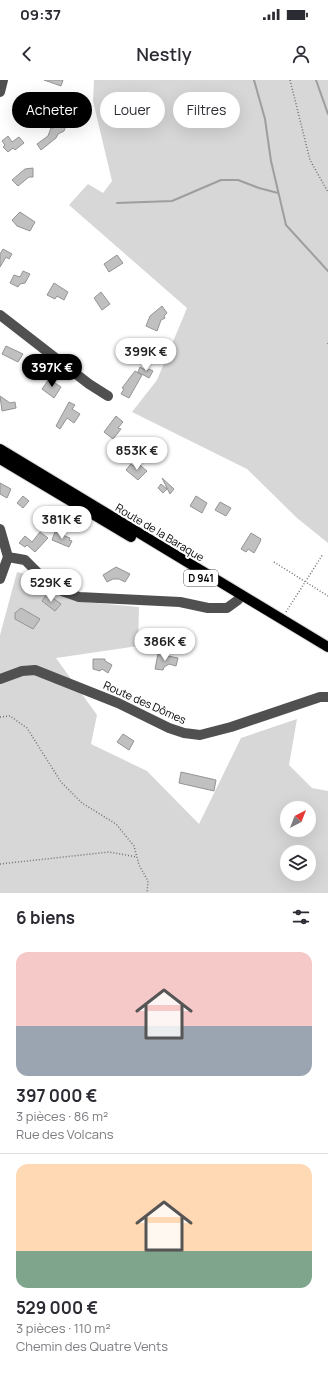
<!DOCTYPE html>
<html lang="fr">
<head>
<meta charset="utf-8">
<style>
	:root { --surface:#fff; --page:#f2f2f3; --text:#2b2b33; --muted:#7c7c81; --line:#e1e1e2; --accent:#000 }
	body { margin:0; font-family:Manrope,sans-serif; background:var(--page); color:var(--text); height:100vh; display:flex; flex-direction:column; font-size:15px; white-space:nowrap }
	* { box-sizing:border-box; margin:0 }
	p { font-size:13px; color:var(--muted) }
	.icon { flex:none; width:22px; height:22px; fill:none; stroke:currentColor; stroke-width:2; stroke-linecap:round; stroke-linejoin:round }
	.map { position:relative; height:813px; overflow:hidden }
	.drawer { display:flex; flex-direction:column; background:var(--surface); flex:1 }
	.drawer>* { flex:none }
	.banner { position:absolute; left:12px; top:12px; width:304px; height:36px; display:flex; gap:8px }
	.needle { width:26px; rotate:42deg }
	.tools { position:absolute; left:280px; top:721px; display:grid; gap:8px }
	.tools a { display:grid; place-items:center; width:36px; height:36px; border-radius:50%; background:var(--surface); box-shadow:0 4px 16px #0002; font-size:20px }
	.price { position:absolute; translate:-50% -34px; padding:0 9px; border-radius:14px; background:#fff; color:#222; font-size:13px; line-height:26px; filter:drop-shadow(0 1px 2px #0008) }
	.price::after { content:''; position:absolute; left:50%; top:24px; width:12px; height:9px; margin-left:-6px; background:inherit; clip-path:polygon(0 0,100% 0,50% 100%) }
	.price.selected { background:var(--accent); color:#fff }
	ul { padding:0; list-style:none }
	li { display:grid; align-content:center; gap:8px; height:212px; padding:0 16px }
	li+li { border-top:1px solid var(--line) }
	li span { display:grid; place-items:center; height:124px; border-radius:12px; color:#555 }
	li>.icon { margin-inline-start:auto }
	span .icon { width:72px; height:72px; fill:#fffc; stroke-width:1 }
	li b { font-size:17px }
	h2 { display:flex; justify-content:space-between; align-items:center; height:48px; padding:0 16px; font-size:17px }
	.tag { padding:0 14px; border-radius:18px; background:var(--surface); box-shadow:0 4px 16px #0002; font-size:14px; line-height:36px }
	.tag.selected { background:var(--accent); color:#fff }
	.status { display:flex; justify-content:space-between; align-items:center; height:28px; padding:0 20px; background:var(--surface); direction:ltr }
	.status svg { height:11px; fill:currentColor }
	header { display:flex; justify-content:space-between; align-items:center; height:52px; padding:0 16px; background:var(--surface); font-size:18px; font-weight:600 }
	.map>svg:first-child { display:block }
	.green { fill:#d7d7d7; fill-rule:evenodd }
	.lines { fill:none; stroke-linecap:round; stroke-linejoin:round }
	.stream { stroke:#9e9e9e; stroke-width:2 }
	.building { fill:#c0c0c0; stroke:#949494 }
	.major-casing { stroke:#dbdbdb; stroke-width:12 }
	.path { stroke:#727272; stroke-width:1.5; stroke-dasharray:1 2; stroke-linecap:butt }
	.minor { stroke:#505050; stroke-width:10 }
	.major { stroke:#000; stroke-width:10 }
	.labels { text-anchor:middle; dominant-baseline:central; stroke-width:4; stroke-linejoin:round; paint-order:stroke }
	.shield { fill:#fff; stroke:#4c4c4c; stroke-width:1 }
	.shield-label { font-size:10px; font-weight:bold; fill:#000 }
	.street-label { font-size:11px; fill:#000; stroke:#fff }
</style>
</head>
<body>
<div class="status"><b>09:37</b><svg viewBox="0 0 49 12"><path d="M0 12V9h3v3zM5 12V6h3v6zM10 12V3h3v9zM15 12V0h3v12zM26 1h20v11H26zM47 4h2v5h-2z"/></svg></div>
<header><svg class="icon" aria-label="back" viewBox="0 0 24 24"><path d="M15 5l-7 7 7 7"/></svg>Nestly<svg class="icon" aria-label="person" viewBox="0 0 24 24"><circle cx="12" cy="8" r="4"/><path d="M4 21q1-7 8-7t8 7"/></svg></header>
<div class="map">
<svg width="328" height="813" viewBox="0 0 328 813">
	<rect width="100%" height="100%" fill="#fff"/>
	<path class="green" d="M94,0h234v463l-31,-25 -50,-49 -115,-57 25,-32 30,-72 -118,-103 19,-21 15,9 9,-12 -19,-80z
		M17,492l16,4 42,25 64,6 -1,39 -82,12 41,57 -6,29 56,27 52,53 42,-86 56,-19 -8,46 23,23 16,3v102h-328v-258zM287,728h22v22h-22zM287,772h22v22h-22z"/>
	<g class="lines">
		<path class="stream" d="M254,0l11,39 6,42 15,64 42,46
			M316,0l12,34
			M117,123l55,-2 49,-21h17l21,8 19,5"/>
	</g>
	<path class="building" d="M44,0h19l-2,6z
		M57,40l10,3 -3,8 -6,3 -2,4 -15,12 -4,-6 11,-8 3,-8h3z
		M8,56l4,6 7,-5 5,6 -9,7 -2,-2 -5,4 -5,-5 2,-2 -3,-4z
		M33,88v9h-4l-11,9 -6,-6 13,-11z
		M20,132l15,10 -5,9 -13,-5 -5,-6z
		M3,169l9,5 -3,5 -3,-2 -6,10v-13z
		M117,175l6,8 -14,9 -5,-8z
		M23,191l7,3 -5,9 -5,1 -2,3 -8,-4 4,-8 6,2z
		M54,203l14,9 -4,8 -7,-4 -2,3 -8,-4z
		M101,212l9,12 -8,6 -8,-12z
		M162,226l5,7 -3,3 1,2 -4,2 -4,11 -11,-5 4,-10z
		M6,266l17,8 -5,8 -16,-8z
		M140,287l7,4 2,-2 4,2 -4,7 -11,-6z
		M135,291l7,4 -13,23 -8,-4 3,-5 -2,-1z
		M49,299l12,8 -7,11 -12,-9z
		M0,316l10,7 5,-1 1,6 -14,3z
		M69,322l6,3 -3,4 8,5 -6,9 -7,-5 -7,11 -4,-3z
		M116,336l7,6 -5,6 3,1 -8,10 -9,-7z
		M136,382l11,9 -9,9 -12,-10 5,-6 2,2z
		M162,398l12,11 -4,5z
		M0,403l11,6 -4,9 -7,-4z
		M161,404l6,5 -4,4 -5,-5z
		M23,416l6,5 -6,7 -6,-5z
		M196,416l11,7 -5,10 -12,-7z
		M220,422l11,6 -5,8 -11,-6z
		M40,452l8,6 -13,14 -8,-7 -2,2 -6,-4 6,-7 7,6z
		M55,452l15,6 -1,2 3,1 -3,6 -17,-7z
		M251,453l10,6 -1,3 -6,11 -6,-4 -2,3 -5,-3z
		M116,487l14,7 -5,8 -6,-3h-6l-6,3 -4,-7z
		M47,514l14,10 -6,7 -13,-10z
		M21,528l19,11 -7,10 -18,-10v-6z
		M158,574l20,4 -2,8 -7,-2 -5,3 -1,3 -8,-1z
		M93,579h12v2l7,4 -4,8 -6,-4 -2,2 -7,-2z
		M123,654l11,7 -5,9 -12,-8z
		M181,692l35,8 -2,11 -35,-8z"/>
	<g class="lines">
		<g class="major-casing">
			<path id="major" d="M0,369l328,198
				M0,379l131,78"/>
		</g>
		<path class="path" d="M290,0l20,80 18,32
			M328,263v2
			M274,482l54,34
			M286,532l37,-58
			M0,637l10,-1 17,12 34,54 21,21 34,21 18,22 5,19 9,16 -1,12
			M0,784l109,-12 28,5"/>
		<path class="minor" d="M0,12l3,-12
			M0,235l89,69 19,12
			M0,449l8,28 -8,22
			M8,477l17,3 17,17 20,14 17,6 101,5 28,6h19l11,-8 3,-5
			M0,599l22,-8 13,-1 83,33 51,25 15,5 16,2 31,-8 89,-30h8"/>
		<use href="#major" class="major"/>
	</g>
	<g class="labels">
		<rect class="shield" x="184" y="490" width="34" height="16" rx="3"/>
		<g class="shield-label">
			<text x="201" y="498">D 941</text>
		</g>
		<g class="street-label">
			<text transform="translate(160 452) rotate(31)">Route de la Baraque</text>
			<text transform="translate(145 622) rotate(24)">Route des Dômes</text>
		</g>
	</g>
</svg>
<div class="tools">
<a><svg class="needle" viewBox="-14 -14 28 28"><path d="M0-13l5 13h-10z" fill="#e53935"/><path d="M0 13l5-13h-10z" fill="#7c7c81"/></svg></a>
<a><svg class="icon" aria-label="layers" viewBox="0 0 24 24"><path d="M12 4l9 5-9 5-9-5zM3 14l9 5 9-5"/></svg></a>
</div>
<b class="price" style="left:146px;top:292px">399K €</b>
<b class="price selected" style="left:52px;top:308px">397K €</b>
<b class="price" style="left:137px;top:391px">853K €</b>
<b class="price" style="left:62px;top:460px">381K €</b>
<b class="price" style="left:51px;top:523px">529K €</b>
<b class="price" style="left:165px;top:582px">386K €</b>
<div class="banner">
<a class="tag selected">Acheter</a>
<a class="tag">Louer</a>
<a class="tag">Filtres</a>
</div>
</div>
<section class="drawer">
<h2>6 biens<svg class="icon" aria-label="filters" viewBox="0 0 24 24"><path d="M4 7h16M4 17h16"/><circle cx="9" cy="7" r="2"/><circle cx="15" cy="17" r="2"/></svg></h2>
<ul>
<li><span style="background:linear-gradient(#f6c9c9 60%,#9aa5b1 0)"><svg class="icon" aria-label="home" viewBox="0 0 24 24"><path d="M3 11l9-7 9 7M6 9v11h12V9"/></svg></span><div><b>397 000 €</b><p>3 pièces · 86 m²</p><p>Rue des Volcans</p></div></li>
<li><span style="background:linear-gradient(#ffd9b3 70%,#7fa58c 0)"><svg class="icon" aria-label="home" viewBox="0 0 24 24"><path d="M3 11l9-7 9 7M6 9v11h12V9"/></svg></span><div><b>529 000 €</b><p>3 pièces · 110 m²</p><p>Chemin des Quatre Vents</p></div></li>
</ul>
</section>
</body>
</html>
